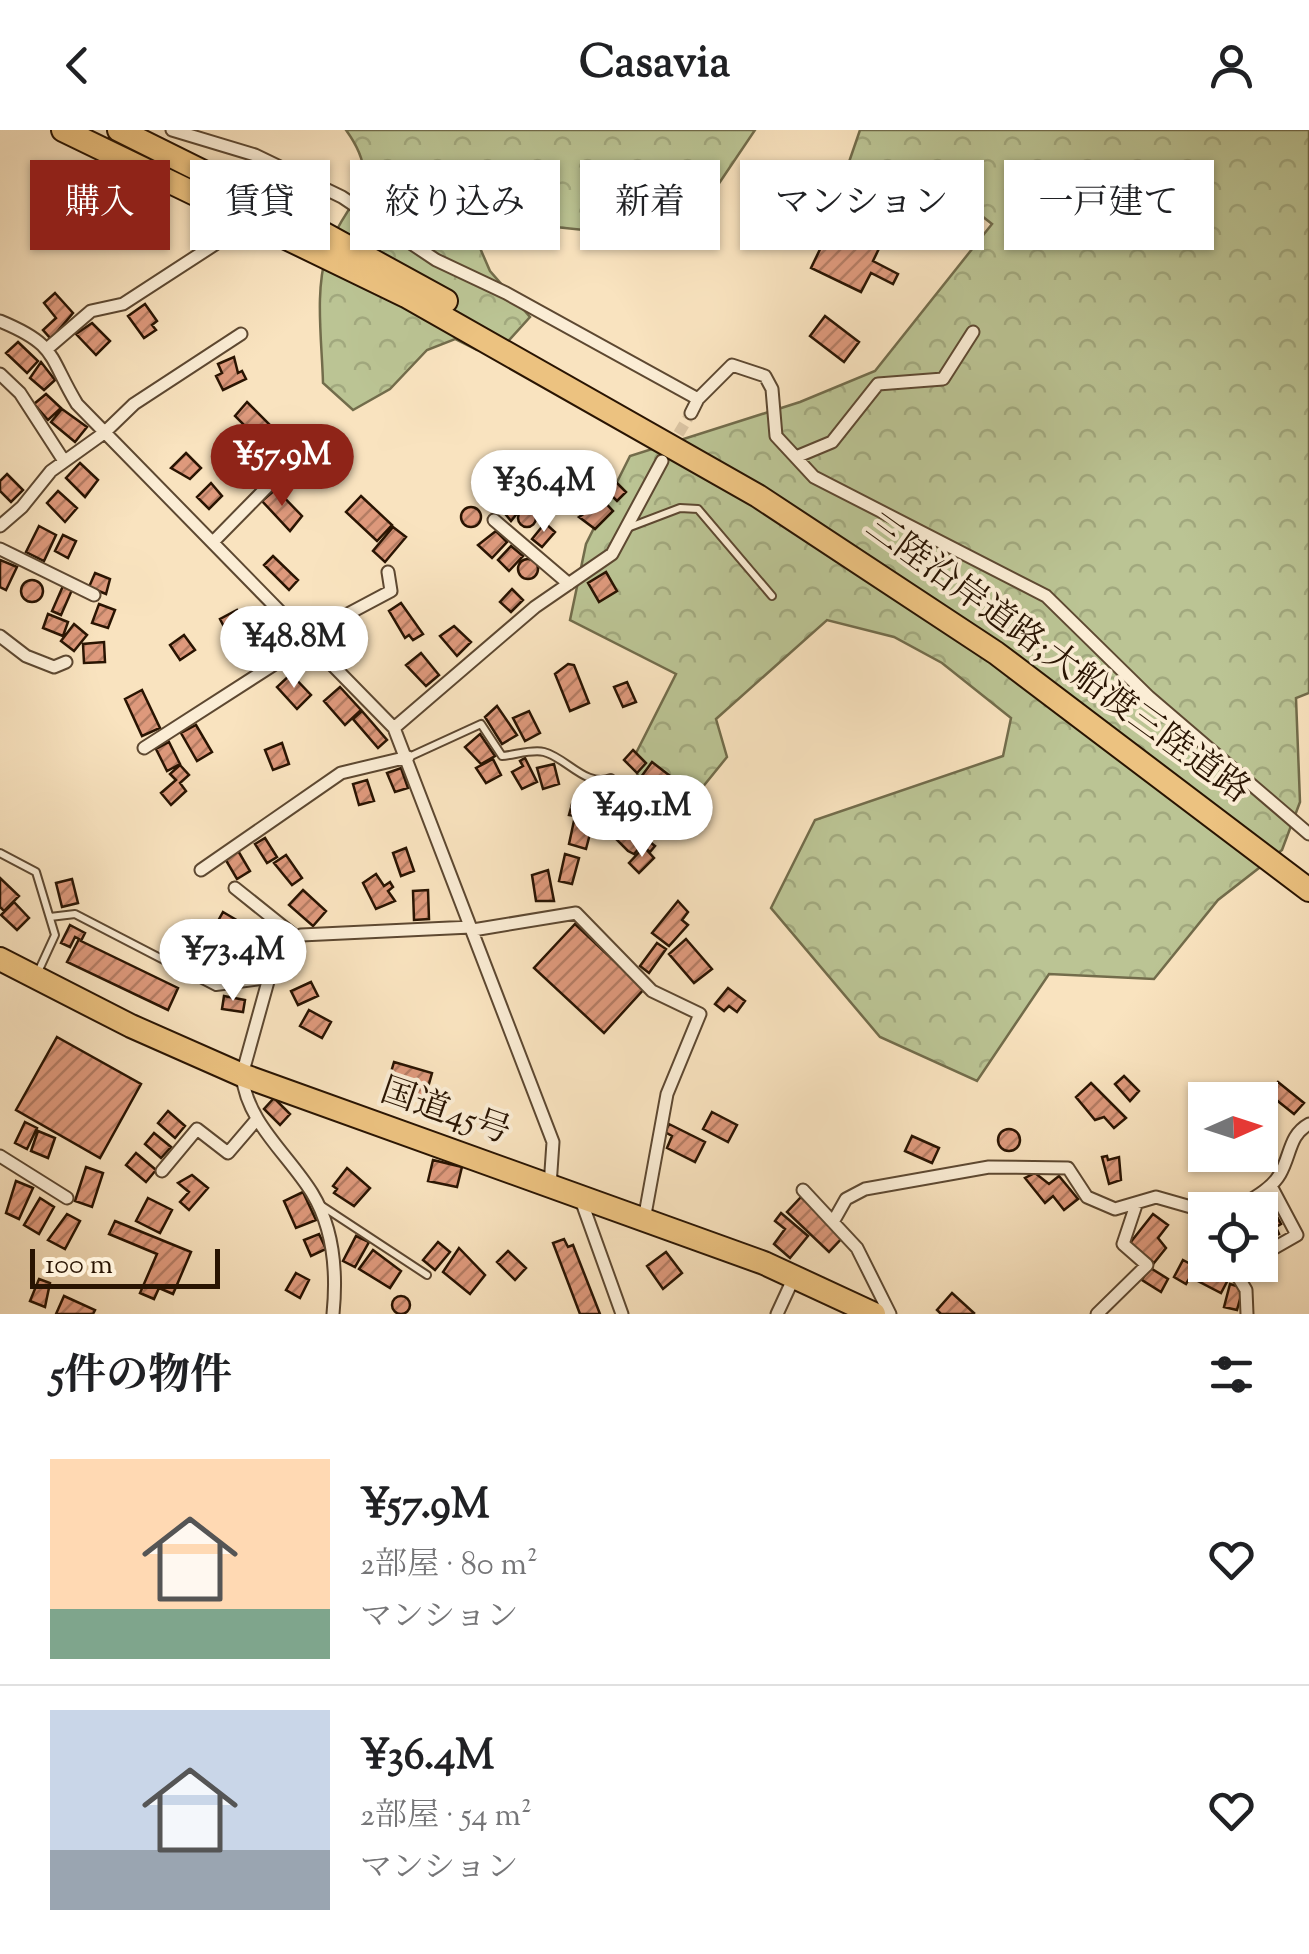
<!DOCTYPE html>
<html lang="ja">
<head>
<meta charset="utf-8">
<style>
	:root { --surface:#fff; --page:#f2f2f2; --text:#202124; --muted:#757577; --line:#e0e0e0; --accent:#8f2418 }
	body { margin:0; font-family:"Sorts Mill Goudy","Noto Serif JP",serif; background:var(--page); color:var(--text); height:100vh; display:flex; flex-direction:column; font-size:38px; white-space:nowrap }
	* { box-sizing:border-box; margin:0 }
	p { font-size:32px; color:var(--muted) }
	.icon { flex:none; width:55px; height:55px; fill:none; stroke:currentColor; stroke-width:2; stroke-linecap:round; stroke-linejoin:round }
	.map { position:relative; height:1184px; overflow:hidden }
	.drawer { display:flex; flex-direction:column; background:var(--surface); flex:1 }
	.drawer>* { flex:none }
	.banner { position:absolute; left:30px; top:30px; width:1250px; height:90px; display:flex; gap:20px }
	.needle { width:65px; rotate:87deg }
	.tools { position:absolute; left:1188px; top:952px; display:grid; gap:20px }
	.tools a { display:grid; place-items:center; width:90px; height:90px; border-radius:0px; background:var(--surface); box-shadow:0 2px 8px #0004; font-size:50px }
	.scale { position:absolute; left:30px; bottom:25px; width:190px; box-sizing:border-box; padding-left:10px; border:5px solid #291402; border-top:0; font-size:28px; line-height:35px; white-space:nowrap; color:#291402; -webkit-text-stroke:8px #fbedd5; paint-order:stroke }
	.price { position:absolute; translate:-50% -85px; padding:0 22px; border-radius:35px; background:#fff; color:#222; font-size:32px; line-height:65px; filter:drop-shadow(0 2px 5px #0008) }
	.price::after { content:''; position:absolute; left:50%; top:60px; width:30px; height:22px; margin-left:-15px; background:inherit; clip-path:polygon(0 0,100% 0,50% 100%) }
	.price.current { background:var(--accent); color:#fff }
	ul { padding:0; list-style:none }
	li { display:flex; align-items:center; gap:30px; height:250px; padding:0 50px }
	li+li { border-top:2px solid var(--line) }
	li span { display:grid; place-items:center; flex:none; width:280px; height:200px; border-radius:0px; color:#555 }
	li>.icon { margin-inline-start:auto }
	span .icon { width:120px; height:120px; fill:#fffc; stroke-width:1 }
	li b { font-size:42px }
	h2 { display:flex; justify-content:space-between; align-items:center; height:120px; padding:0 50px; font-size:42px }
	.pill { padding:0 35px; border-radius:0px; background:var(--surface); box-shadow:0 2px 8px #0004; font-size:35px; line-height:90px }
	.pill.current { background:var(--accent); color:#fff }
	header { display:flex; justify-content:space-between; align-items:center; height:130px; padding:0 50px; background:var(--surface); font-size:45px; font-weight:800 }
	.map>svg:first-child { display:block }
	.forest { fill:url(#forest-crowns); stroke:#726c4b; stroke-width:2.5 }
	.building { fill:url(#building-hatch); stroke:#291402; stroke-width:2.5 }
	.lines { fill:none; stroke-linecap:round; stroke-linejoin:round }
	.street-tunnel { stroke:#dac4a3; stroke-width:11; stroke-dasharray:11 5.5; stroke-linecap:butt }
	.lane-casing { stroke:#5d4831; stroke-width:10 }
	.street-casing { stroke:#5d4831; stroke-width:15 }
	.highway-casing { stroke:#291402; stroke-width:26 }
	.lane { stroke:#fbedd5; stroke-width:6 }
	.street { stroke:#fbedd5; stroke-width:11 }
	.highway { stroke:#ecc280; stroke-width:22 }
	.labels { text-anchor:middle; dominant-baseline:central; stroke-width:8; stroke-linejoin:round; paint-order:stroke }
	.street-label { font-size:35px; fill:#291402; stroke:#fbedd5 }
</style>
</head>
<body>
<header><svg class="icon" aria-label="back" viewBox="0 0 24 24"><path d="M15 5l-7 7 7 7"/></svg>Casavia<svg class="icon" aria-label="person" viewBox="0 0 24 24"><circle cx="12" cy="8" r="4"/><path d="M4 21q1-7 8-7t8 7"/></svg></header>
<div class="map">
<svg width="1309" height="1184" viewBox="0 0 1309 1184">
	<defs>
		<pattern id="forest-crowns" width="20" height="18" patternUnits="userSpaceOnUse" patternTransform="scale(2.5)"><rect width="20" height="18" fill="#bbc494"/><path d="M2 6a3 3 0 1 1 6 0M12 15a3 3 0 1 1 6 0" fill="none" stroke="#a1a87e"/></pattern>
		<pattern id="building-hatch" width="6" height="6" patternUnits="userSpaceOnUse" patternTransform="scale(2.5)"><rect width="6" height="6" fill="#de997c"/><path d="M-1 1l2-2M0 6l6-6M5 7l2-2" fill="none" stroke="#b47c63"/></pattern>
	</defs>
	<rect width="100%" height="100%" fill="#f9e3bf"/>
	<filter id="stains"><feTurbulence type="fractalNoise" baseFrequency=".002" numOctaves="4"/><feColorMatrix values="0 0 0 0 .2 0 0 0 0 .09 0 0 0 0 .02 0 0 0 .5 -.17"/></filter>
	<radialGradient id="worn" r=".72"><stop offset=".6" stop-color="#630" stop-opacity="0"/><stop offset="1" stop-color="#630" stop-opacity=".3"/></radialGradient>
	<path class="forest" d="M346,0h409l-58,86 -76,3 -37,11 -67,-7 -47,2 20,46 40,46 -27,30 -26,3 -22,-11 -28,11 -37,39 -37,21 -30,-27c-1,-42 -9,-94 5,-134 18,-51 59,-62 18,-119z
		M860,0h449v563l-13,5 4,104 -18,48 -64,50 -64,79 -105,-5 -72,107 -97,-44 -109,-129 44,-88 188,-64 8,-38 -69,-55 -48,-26 -67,-17 -111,99 11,38 -64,79 -31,-75 44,-87 -106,-54 16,-76 44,-88 170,-54 75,-31 117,-147 -58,-46 -74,60 -21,-47z"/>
	<path class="building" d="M855,64l26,13 -11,21 15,8 -12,25 25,13 -5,10 -22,-11 -10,19 -50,-24 13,-27 8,4 4,-8 -11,-5 13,-27z
		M55,163l18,20 -22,26 -8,-9 13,-12 -12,-15z
		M145,174l12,17 -5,4 4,5 -12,8 -16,-22z
		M825,186l34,26 -15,20 -34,-26z
		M92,193l18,18 -14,14 -20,-21z
		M18,212l20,19 -11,12 -21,-20z
		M234,227l4,16 4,-2 4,8 -23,11 -7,-14 6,-3 -4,-9z
		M41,232l14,18 -11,10 -14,-12z
		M46,264l15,14 -13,12 -14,-16z
		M247,272l26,26 -8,9 -3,-3 -5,4 -22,-22z
		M62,279l25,18 -12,15 -24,-20z
		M186,323l15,15 -11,11 -19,-11z
		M80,333l18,17 -13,17 -19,-19z
		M607,343l19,19 -9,9 -19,-19z
		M7,344l16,16 -12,12 -11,-11v-10z
		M586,352l27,29 -18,18 -16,-12 3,-2 -15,-16z
		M211,353l11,13 -13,13 -12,-12z
		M495,355l11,9 -15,16 -10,-9z
		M276,359l26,27 -12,15 -28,-30z
		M58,361l19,17 -12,14 -18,-19z
		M361,366l31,29 -15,16 -31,-29z
		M513,366l11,9 -13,16 -9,-11z
		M461 387a10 10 0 1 1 20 0a10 10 0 1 1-20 0Z
		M518 388a9 9 0 1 1 18 0a9 9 0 1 1-18 0Z
		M545,393l10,9 -13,15 -10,-8z
		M39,396l17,9 -12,26 -18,-9z
		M393,397l13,10 -21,25 -12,-11z
		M496,401l11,11 -15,16 -14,-13z
		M63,405l13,6 -8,17 -13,-7z
		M511,416l12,10 -14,15 -11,-11z
		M273,426l25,24 -9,10 -25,-25z
		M518 439a10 10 0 1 1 20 0a10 10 0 1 1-20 0Z
		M0,430l17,7 -11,23 -6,-3z
		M606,442l11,19 -18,11 -11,-19z
		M95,443l15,6 -4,15 -17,-7z
		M21 461a11 11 0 1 1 22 0a11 11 0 1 1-22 0Z
		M63,456l9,4 -11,25 -9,-4z
		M512,459l11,11 -12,12 -11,-10z
		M401,473l22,31 -10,6 -4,-5 -4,3 -16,-27z
		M99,474l16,6 -7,18 -16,-5z
		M237,480l22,44 -16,9 -23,-44z
		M48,484l20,8 -5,14 -20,-8z
		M74,494l13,11 -13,16 -13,-10z
		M454,496l17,16 -14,14 -17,-20z
		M184,505l11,15 -15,10 -10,-15z
		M104,512l1,20 -21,1 -1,-19z
		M421,523l18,22 -13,11 -20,-21z
		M568,534l6,1 15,38 -19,8 -15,-37z
		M291,544l20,21 -14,14 -20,-22z
		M627,552l9,20 -13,5 -9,-20z
		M340,557l21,23 -16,15 -21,-24z
		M142,560l18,38 -18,8 -17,-37z
		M497,576l20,29 -15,9 -17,-27z
		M362,581l25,29 -9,8 -25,-29z
		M529,581l11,22 -15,8 -12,-23z
		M196,595l16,27 -15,9 -16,-28z
		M480,604l15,22 -14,8 -16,-17z
		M169,612l11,22 -13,7 -11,-22z
		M282,613l7,21 -16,6 -8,-20z
		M633,620l13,13 -9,10 -13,-13z
		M525,628l12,24 -15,7 -10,-17 11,-6 -3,-5z
		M493,629l8,16 -15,8 -10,-15z
		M652,632l22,17 -12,15 -21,-17z
		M554,634l5,20 -16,5 -6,-21z
		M180,635l9,10 -9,8 6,8 -15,14 -10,-12 15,-13 -6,-6z
		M401,638l7,20 -13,4 -8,-19z
		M367,650l7,21 -15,4 -6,-21z
		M572,674l24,7 -10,38 -17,-5 6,-28 -6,-1z
		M621,689l34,27 -5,6 -8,-7 -8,9 -6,-3 -18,-18z
		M265,708l12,19 -10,6 -12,-19z
		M644,717l10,11 -15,15 -10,-10z
		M406,718l8,23 -13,5 -8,-23z
		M237,719l13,22 -13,8 -13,-22z
		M565,724l14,4 -7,26 -13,-3z
		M286,725l16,23 -10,7 -18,-22z
		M548,740l6,31h-18l-4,-26z
		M376,744l8,12 6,-4 3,5 -5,4 7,10 -19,8 -13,-26z
		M0,748l19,18 -15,15 -4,-4z
		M72,749l6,24 -16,4 -6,-24z
		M303,760l23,21 -13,15 -24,-21z
		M428,760l1,29 -15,1 -1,-29z
		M678,771l10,11 -6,8 6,5 -19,21 -17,-13z
		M14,772l15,16 -12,12 -16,-15z
		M223,782l34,20 -11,20 -6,-4 -3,5 -13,-12 -3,6 -13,-8z
		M575,794l69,65 -40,44 -70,-65z
		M70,795l15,8 -4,8 97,47 -10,22 -101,-48 12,-23 -4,-2 -5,10 -9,-4z
		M686,809l26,30 -18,14 -25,-29z
		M657,813l9,6 -17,24 -9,-7z
		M311,852l7,14 -20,9 -7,-14z
		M728,858l17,13 -8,11 -8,-6 -5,5 -9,-7z
		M224,866l21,4 -2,12 -21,-3z
		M309,880l22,12 -9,16 -22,-12z
		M57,907l84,47 -41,74 -84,-48z
		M394,932l38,11 -7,25 -38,-12z
		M1124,946l15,15 -9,10 -15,-17z
		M1278,952l26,21 -10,11 -25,-20z
		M1091,953l35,35 -12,10 -10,-11 -9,3 -19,-23z
		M274,968l16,16 -10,11 -16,-16z
		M168,981l17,15 -10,12 -17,-15z
		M712,982l25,13 -9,17 -25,-13z
		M25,992l12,6 -10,21 -12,-6z
		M669,994l36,18 -10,20 -28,-14 5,-12 -7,-4z
		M998 1010a11 11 0 1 1 22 0a11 11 0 1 1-22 0Z
		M38,1001l17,7 -7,20 -17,-7z
		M154,1003l17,14 -10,11 -16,-14z
		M912,1006l27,12 -7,15 -27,-12z
		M136,1023l20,17 -10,12 -20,-17z
		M1107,1026l1,4 11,-3 2,23 -12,4 -7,-27z
		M433,1030l29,7 -5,20 -29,-6z
		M86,1037l17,6 -11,34 -17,-6z
		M347,1038l23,20 -16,18 -20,-13 3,-4 -4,-3z
		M1035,1043l14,11 10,-8 19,23 -14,11 -11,-14 -8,7 -20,-25z
		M192,1045l16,13 -19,22 -9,-8 9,-10 -11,-9z
		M16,1051l17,7 -14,31 -13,-6z
		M303,1062l13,28 -20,8 -12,-27z
		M801,1067l42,40 -14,15 -42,-40z
		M40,1068l14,9 -15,27 -15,-9z
		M148,1068l24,12 -12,23 -24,-12z
		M1270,1074l11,20 -5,3 3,7 -10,5 -11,-29z
		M781,1083l27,23 -18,22 -16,-14 11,-15 -10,-8z
		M67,1084l13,7 -15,28 -17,-9z
		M1153,1084l15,11 -10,13 8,10 -12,15 -24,-20z
		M115,1091l76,31 -18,42 -14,-6 -5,11 -14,-6 17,-39 -48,-20z
		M319,1104l7,15 -15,7 -7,-16z
		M356,1106l13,6 -14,25 -12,-6z
		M564,1109l4,8 5,-2 27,69h-20l-27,-71z
		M438,1112l12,10 -15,18 -12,-10z
		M459,1118l26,27 -15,19 -27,-22z
		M373,1120l28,21 -11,17 -31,-19z
		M508,1121l18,17 -11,12 -18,-18z
		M666,1122l16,21 -19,16 -16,-23z
		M1183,1130l13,7 -10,17 -12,-7z
		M1201,1131l29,15 -9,17 -29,-15z
		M1149,1137l19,12 -7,13 -19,-12z
		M296,1143l13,7 -9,18 -14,-8z
		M39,1149l11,4 -5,24 -15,-6z
		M1230,1154l13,4 -6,22 -13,-3z
		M952,1163l22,20 -1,1h-32l-4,-4z
		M392 1175a9 9 0 1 1 18 0a9 9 0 1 1-18 0Z
		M64,1166l31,14 -2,4h-37z"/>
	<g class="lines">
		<path class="street-tunnel" d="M272,76l25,-17
			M220,111l32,-22
			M670,318l21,-35"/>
		<g class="lane-casing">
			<path id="lane" d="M630,397l50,-19 18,1 74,87
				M409,627l72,-33 21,32c13,-1 30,-7 42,-4 23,6 42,36 67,26
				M0,723l36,19 19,63 -17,37
				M50,787l25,-3 141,73 53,-7
				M319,1074l108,71"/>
		</g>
		<g class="street-casing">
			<path id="street" d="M172,0l83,25 87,42 94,63 70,33 192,106
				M0,191c58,24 48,35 77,83l317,324 159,414 -3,44
				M48,218l43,-37 32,-7 97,-63
				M0,244l20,19 44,68
				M691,283l7,-14 34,-34 33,11 7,13 4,47 38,41 232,119 103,101 160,137
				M796,327l36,-15 46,-58 65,-5 30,-47
				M494,390l75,64
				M0,396l22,-19 29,-36 53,-38 30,-29 107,-70
				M214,411l57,-58 4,-10
				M0,419l94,46
				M0,506l26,20 28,11 12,-5
				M326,525l18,-39 47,-25 -3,-19
				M394,598l141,-121 77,-53 50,-93
				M144,618l168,-108
				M201,740l140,-97 67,-16
				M235,758l60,48
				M473,800l103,-17 76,78 48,23 -33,80 -23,126
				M0,1026l67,42
				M162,1041l35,-42 31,24 29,-34
				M803,1060l54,58 33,66
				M581,1070l41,114
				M1234,1080c16,-10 37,-20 46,-36 11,-19 9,-39 29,-50
				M833,1092l13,-23 19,-10 124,-22 79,1 19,29 28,12 41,-12 49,14
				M1260,1126l37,-21 -26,-49
				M1231,1135l15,25 1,24
				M333,1184c4,-40 1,-85 -21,-121 -24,-39 -65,-70 -70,-118l35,-126 24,-14 170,-8
				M777,1184l18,-39
				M1097,1184l50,-49 -24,-21 13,-39"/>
		</g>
		<g class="highway-casing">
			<path id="highway" d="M63,0l343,166 352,200 238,157 313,237
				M119,0l169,84 158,87
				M0,829l131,67 111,49 522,188 110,51"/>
		</g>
		<use href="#lane" class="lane"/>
		<use href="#street" class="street"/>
		<use href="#highway" class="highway"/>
	</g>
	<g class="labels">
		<g class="street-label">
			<text transform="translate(1057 530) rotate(36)">三陸沿岸道路;大船渡三陸道路</text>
			<text transform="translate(445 983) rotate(19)">国道45号</text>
		</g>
	</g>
	<rect width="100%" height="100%" filter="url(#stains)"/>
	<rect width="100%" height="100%" fill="url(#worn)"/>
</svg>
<div class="tools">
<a><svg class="needle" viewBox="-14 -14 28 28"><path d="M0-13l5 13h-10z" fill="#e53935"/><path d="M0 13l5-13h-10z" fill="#757577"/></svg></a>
<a><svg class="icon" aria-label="locate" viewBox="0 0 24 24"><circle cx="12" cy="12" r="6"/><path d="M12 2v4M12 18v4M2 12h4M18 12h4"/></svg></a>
</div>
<div class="scale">100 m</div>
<b class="price current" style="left:282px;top:379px">¥57.9M</b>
<b class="price" style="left:544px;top:405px">¥36.4M</b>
<b class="price" style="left:294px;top:561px">¥48.8M</b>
<b class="price" style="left:642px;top:730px">¥49.1M</b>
<b class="price" style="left:233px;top:874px">¥73.4M</b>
<div class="banner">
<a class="pill current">購入</a>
<a class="pill">賃貸</a>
<a class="pill">絞り込み</a>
<a class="pill">新着</a>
<a class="pill">マンション</a>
<a class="pill">一戸建て</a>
</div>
</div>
<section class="drawer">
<h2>5件の物件<svg class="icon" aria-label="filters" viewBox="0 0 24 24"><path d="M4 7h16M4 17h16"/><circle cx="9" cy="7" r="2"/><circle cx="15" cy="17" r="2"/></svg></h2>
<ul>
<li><span style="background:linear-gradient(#ffd9b3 75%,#7fa58c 0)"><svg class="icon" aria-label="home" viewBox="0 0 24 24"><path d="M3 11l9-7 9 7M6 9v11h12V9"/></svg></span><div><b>¥57.9M</b><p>2部屋 · 80 m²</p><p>マンション</p></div><svg class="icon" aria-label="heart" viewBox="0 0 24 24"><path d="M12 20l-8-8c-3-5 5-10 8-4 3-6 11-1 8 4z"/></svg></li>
<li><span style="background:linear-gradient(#c9d6e8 70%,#9aa5b1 0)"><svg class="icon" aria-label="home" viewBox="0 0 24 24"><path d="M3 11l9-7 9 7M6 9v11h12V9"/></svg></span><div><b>¥36.4M</b><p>2部屋 · 54 m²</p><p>マンション</p></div><svg class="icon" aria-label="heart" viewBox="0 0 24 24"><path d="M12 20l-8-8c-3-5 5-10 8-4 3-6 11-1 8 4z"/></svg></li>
</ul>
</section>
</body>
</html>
